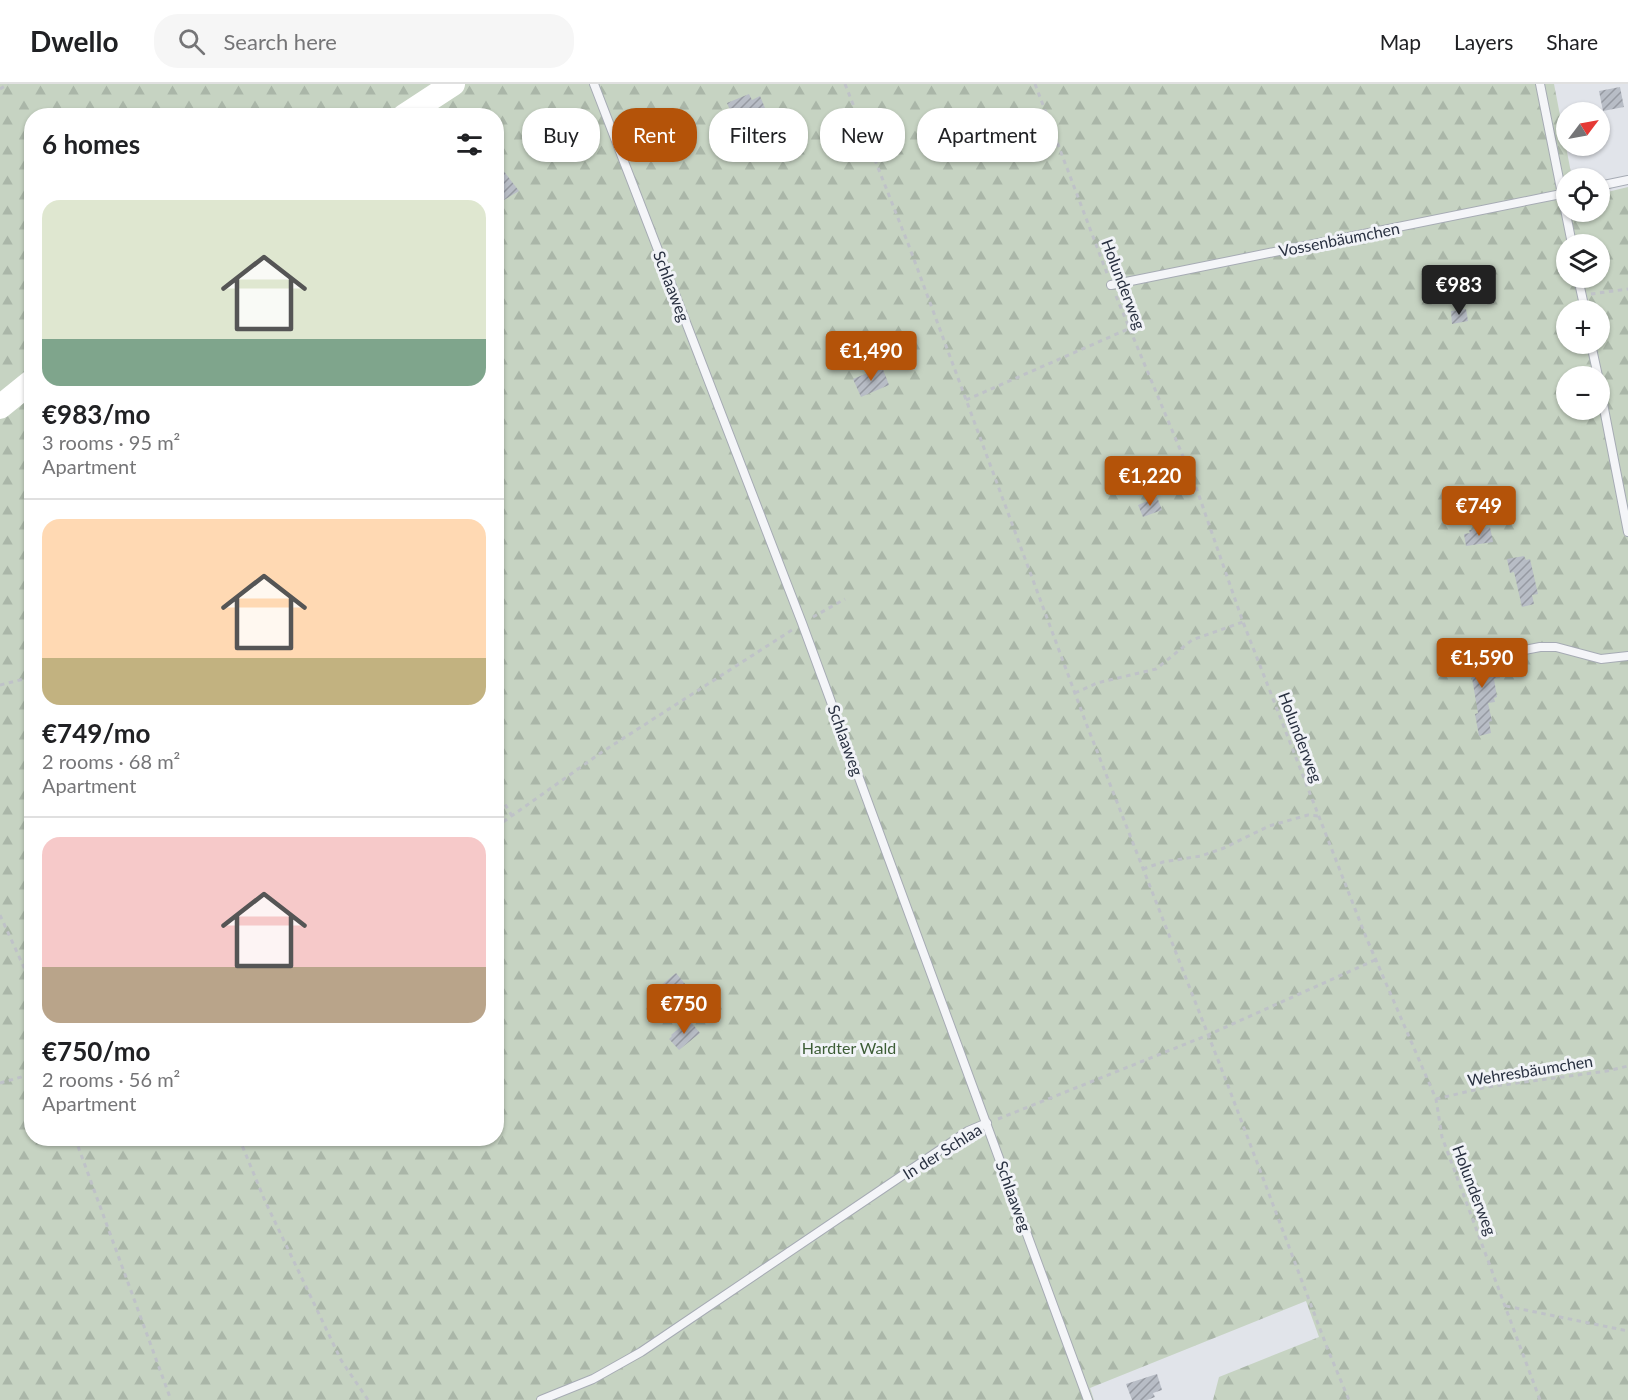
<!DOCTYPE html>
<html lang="en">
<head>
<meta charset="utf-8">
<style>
	:root { --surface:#fff; --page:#f6f6f6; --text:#202124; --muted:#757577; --line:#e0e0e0; --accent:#b45309 }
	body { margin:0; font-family:Lato,sans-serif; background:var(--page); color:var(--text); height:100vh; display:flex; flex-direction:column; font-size:22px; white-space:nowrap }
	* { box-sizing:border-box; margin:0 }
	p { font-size:20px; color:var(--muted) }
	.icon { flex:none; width:33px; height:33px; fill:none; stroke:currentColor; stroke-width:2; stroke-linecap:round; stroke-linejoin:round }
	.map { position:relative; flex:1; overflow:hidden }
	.details { position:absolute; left:24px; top:24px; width:480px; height:1038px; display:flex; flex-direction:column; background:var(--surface); border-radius:24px; box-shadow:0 2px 4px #0004 }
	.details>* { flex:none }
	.guide { position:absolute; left:522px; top:24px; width:570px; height:54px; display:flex; gap:12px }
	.needle { width:39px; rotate:58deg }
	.tools { position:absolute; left:1556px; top:18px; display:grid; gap:12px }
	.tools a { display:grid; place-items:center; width:54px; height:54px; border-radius:50%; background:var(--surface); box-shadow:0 2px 4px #0004; font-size:30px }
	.price { position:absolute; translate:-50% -51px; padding:0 14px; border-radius:6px; background:var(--accent); color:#fff; font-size:20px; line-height:39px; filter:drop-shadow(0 2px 3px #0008) }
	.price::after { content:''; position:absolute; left:50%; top:36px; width:18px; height:14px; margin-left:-9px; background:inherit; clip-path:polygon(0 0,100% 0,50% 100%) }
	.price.active { background:#222; color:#fff }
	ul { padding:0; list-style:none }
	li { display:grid; align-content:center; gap:12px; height:318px; padding:0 18px }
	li+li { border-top:2px solid var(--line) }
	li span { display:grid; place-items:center; height:186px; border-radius:18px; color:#555 }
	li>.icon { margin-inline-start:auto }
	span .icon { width:108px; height:108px; fill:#fffc; stroke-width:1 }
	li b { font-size:26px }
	h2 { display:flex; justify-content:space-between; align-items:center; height:72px; padding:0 18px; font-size:26px }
	.pill { padding:0 21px; border-radius:24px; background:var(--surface); box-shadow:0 2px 4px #0004; font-size:21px; line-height:54px }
	.pill.active { background:var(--accent); color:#fff }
	header { display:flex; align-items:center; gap:36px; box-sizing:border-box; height:84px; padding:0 30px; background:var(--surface); border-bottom:2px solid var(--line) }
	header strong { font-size:28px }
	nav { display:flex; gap:33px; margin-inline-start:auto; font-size:21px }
	.search { width:420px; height:54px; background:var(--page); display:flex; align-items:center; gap:15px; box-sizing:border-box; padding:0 21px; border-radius:24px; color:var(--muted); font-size:22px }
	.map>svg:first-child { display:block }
	.forest { fill:url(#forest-firs); fill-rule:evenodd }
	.building { fill:url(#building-hatch) }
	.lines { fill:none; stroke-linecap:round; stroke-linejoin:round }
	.lane-casing { stroke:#a6abb4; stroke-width:10 }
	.path { stroke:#bfc2c8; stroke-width:3; stroke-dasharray:4.5 4.5; stroke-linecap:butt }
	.lane { stroke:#f4f5f8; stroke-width:8 }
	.secondary { stroke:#fff; stroke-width:24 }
	.labels { text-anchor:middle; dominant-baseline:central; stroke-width:6; stroke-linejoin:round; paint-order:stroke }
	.street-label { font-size:16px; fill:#293141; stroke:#f1f3f7 }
	.park-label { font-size:16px; fill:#3d5d36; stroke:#f1f3f7 }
</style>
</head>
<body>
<header>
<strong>Dwello</strong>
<div class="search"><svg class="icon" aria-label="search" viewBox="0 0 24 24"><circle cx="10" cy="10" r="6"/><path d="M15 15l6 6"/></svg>Search here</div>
<nav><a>Map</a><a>Layers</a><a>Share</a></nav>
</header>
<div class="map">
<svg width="1628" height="1316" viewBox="0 0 1628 1316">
	<defs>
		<pattern id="forest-firs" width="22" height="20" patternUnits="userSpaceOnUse" patternTransform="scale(1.5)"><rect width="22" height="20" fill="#c6d3c2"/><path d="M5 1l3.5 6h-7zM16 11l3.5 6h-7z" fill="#aab6a8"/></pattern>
		<pattern id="building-hatch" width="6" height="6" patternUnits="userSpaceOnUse" patternTransform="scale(1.5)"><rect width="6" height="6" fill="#b8bdc6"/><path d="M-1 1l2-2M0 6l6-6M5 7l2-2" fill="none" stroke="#969aa2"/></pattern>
	</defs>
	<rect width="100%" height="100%" fill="#e1e4ea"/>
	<path class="forest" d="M0,0h1554l18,94h-6v34h33v-18l29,-7v1213h-415l6,-23 100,-40 -13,-36 -216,87 4,12h-1094zM32,32h464v1022h-464zM1566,160h33v34h-33zM1566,226h33v34h-33zM1566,292h33v34h-33z"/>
	<path class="building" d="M1620,3l4,20 -21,4 -4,-20z
		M749,10l3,6 8,-4 5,12 -15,7 4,9 -15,7 -12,-28z
		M496,77l23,30 -15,9 -8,-12z
		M1466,225l2,12 -16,3 -1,-13z
		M882,283l7,18 -28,12 -8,-18z
		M1157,413l5,13 -19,7 -5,-12z
		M1490,443l3,15 -27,4 -2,-12 6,-1 -1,-3z
		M1524,472l2,4 4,-1 8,35 -6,1 2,9 -12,3 -8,-35 -4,1 -3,-14z
		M1479,568l3,16 16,-3 2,13 -6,1 3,18 -3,1 1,4 -7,1 4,18 -3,1 2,11 -12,3 -4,-22 3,-1 -7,-41 -5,1 -3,-18z
		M676,889l15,18 -16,13 -15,-18z
		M689,936l11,13 -21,17 -10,-11 3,-3 -1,-1z
		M1157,1290l5,16 -9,3 2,4 -8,3h-15l-6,-16z"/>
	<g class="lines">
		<g class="lane-casing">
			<path id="lane" d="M594,0l208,539 286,777
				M1540,0l32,160
				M1599,102l29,-6
				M1578,194l7,32
				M1111,201l455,-92
				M1591,260l7,32
				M1599,299l29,149
				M1520,567l20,-4h16l45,12 27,-3
				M541,1316l52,-21 48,-27 327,-221 19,-8"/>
		</g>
		<path class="path" d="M845,0l64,162 177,477 141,360 101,267 21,50
			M1035,0l73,192
			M0,5l8,-5
			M376,32l9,-7
			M1591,210l37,-5
			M1116,212l81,194 46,132 123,315 70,162 6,38 98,263
			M966,316l162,-71
			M813,533l32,-18
			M0,601l32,-8
			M1075,609l22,-10 59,-14 36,-29 51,-18
			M496,705l16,27
			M496,743l106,-75 190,-122
			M1143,785l20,-7 38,-6 23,-8 45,-22 39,-11 11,1
			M0,831l32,70
			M0,999l32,-9
			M1436,1015l51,-12 120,-16 21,-5
			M998,1035l210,-84 167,-75
			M75,1054l96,262
			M239,1054l26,63 76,159 27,40
			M1506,1222l122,25"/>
		<use href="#lane" class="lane"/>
		<path class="secondary" d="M404,32l49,-32
			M0,323l32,-26"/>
	</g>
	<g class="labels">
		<g class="street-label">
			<text transform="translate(1339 155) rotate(-11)">Vossenbäumchen</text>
			<text transform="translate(1124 200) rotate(69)">Holunderweg</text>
			<text transform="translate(672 202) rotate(69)">Schlaaweg</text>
			<text transform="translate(1301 653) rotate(69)">Holunderweg</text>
			<text transform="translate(846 656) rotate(70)">Schlaaweg</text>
			<text transform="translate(1530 986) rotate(-9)">Wehresbäumchen</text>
			<text transform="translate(942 1067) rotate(-32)">In der Schlaa</text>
			<text transform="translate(1475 1106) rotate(69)">Holunderweg</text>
			<text transform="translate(1014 1112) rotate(70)">Schlaaweg</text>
		</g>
		<g class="park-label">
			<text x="849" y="963">Hardter Wald</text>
		</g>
	</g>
</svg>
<div class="tools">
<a><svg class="needle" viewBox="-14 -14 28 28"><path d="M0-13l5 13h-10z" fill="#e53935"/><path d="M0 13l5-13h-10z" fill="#757577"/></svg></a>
<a><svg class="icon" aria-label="locate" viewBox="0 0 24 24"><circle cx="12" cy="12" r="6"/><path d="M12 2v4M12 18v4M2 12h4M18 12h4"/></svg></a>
<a><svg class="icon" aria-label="layers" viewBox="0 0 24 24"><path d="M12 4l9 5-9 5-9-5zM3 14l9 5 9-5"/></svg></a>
<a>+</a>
<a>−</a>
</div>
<b class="price active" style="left:1459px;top:232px">€983</b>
<b class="price" style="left:871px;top:298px">€1,490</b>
<b class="price" style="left:1150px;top:423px">€1,220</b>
<b class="price" style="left:1479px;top:453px">€749</b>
<b class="price" style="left:1482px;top:605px">€1,590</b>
<b class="price" style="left:684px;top:951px">€750</b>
<div class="guide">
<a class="pill">Buy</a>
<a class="pill active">Rent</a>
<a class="pill">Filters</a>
<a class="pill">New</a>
<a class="pill">Apartment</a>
</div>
<section class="details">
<h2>6 homes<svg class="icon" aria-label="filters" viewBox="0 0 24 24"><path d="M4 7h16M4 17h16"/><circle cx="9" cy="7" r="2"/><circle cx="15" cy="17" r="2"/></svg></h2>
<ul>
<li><span style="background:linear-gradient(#dfe7d0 75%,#7fa58c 0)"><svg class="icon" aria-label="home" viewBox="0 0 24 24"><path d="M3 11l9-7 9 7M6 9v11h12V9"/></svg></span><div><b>€983/mo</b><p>3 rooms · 95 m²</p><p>Apartment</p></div></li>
<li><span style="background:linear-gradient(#ffd9b3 75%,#c2b280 0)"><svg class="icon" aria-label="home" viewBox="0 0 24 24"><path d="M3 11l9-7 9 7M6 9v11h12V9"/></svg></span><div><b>€749/mo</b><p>2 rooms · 68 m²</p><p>Apartment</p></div></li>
<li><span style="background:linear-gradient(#f6c9c9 70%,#b9a48a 0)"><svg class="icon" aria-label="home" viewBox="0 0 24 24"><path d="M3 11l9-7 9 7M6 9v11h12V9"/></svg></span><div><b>€750/mo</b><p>2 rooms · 56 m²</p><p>Apartment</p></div></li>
</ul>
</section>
</div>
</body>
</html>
